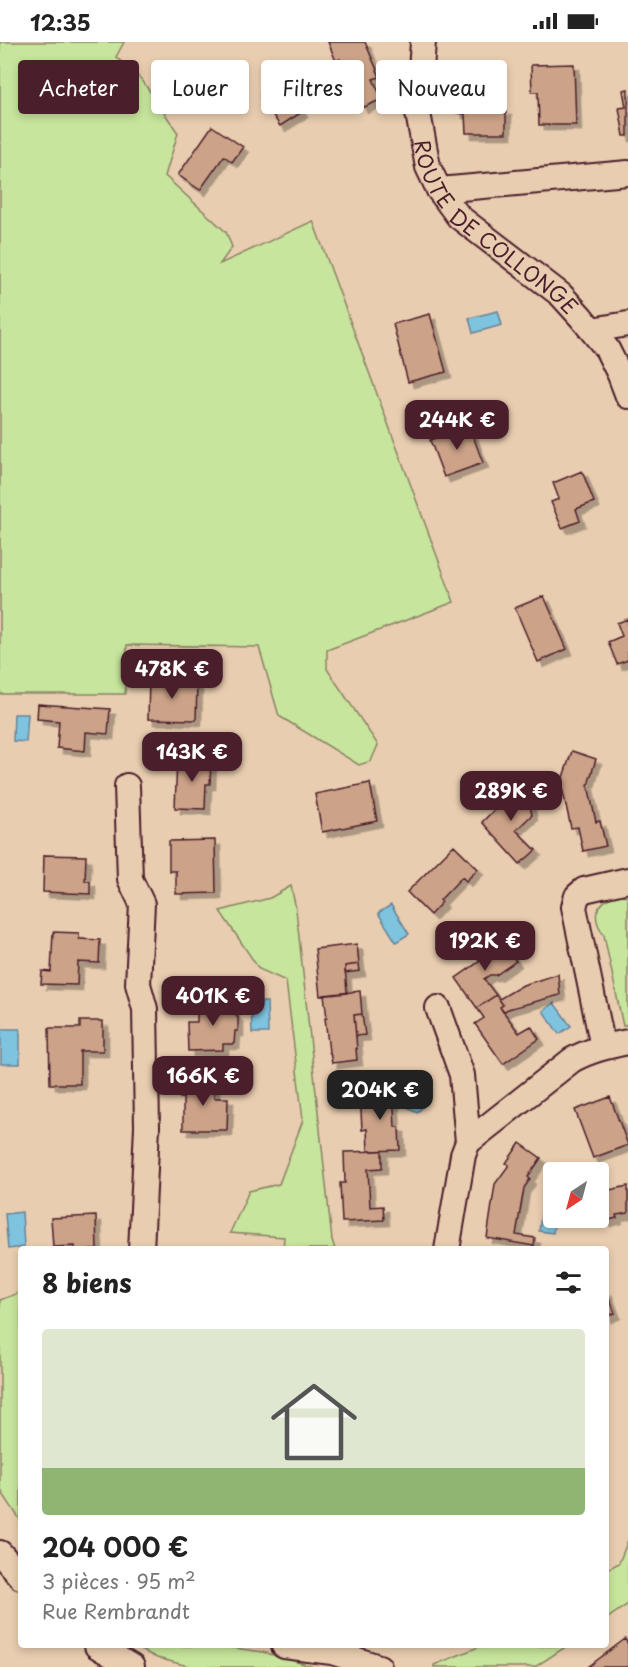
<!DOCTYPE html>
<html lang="fr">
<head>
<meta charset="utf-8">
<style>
	:root { --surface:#fff; --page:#f2f2f2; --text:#222; --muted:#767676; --accent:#4a1f2b }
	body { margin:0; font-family:"Playpen Sans",sans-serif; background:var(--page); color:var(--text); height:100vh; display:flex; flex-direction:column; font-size:22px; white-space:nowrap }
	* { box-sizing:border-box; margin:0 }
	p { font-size:20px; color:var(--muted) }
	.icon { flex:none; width:33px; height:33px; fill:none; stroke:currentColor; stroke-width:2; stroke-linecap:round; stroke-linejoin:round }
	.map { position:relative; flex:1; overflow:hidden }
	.sheet { position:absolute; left:18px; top:1204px; width:591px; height:402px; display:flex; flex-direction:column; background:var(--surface); border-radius:6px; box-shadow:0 3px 9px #0003 }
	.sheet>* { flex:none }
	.banner { position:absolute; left:18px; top:18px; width:592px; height:54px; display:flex; gap:12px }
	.needle { width:39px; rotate:216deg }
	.buttons { position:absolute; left:543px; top:1120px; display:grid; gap:12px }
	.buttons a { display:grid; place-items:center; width:66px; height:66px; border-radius:6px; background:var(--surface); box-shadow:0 3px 9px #0003; font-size:30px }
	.price { position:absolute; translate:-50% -51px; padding:0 14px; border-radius:12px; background:var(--accent); color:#fff; font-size:20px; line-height:39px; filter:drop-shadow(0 2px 3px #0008) }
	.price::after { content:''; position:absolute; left:50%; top:36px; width:18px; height:14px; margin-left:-9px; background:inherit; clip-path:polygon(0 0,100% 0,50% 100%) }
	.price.current { background:#222; color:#fff }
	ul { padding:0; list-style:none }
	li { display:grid; align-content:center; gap:12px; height:318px; padding:0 24px }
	li span { display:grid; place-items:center; height:186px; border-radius:6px; color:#555 }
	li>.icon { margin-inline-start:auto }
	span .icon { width:108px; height:108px; fill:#fffc; stroke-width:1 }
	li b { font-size:26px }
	h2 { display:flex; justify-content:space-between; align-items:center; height:72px; padding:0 24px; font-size:26px }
	.pill { padding:0 21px; border-radius:6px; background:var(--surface); box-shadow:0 3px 9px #0003; font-size:21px; line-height:54px }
	.pill.current { background:var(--accent); color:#fff }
	.status { display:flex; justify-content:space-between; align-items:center; height:42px; padding:0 30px; background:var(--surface); direction:ltr }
	.status svg { height:16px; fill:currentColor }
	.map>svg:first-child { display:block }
	.green { fill:#c7e59c; stroke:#888264; stroke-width:1.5 }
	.water { fill:#7ec4df; stroke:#698297; stroke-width:1.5 }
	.building { fill:#cca388; stroke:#4a1f2b; stroke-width:1.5; filter:url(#shadow) }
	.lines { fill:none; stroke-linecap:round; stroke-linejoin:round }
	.minor-casing { stroke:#4a1f2b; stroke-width:28 }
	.minor { stroke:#e9cdb0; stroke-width:24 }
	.labels { text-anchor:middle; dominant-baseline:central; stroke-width:4.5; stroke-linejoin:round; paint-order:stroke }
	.street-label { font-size:21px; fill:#4a1f2b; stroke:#e9cdb0 }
</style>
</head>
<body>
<div class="status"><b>12:35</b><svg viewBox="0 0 49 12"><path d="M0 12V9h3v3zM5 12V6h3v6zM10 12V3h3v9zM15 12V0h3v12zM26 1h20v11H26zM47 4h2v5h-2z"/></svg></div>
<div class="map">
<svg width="628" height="1625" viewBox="0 0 628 1625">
	<defs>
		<filter id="shadow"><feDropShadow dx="5.5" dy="5.5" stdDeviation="0" flood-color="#0004"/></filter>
	</defs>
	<rect width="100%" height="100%" fill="#e9cdb0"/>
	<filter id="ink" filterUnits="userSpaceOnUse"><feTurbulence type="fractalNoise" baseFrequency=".0167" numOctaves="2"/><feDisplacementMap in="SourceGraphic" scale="12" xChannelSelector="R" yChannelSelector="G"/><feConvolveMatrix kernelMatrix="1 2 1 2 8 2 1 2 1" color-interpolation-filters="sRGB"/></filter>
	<g filter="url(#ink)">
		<path class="green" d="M0,0h124l-8,15 26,23 36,53 -13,43 61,56 6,15 -12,17 93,-43 141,381 -127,48v19l51,76 -7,16 -12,4 -80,-49 -20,-69 -132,-2 -2,49h-125z
			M291,844l5,23 36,331 3,9h-52l1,-12 -54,-4 19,-42 30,-7 24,-64 -17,-139 -27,-12 -39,-58 50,-13z
			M615,852l9,1 4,3v126l-5,2 -19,-91c-14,-20 -8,-30 11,-41z
			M21,1250v229l-18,-27 -3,-8v-186z
			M628,1498v64l-22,15v-49l13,-7z
			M133,1604h86l44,6 51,15h-122l-35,-9z
			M481,1604h86l-32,21h-101v-2z"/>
		<path class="water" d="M498,269l4,14 -29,8 -4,-15z
			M14,672h14l-2,28 -13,-1z
			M391,863l18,29 -13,8 -18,-29z
			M251,960h16l1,31h-16z
			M554,961l17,23 -12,8 -16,-23z
			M1,987h19v35h-19z
			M412,1036c12,1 14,6 13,17 -1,8 0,12 -8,17l-10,-5c-2,-9 -4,-23 5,-29z
			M543,1160l10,1 1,15h1l-2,15 -14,-2z
			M22,1170l2,35 -16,2 -3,-35z"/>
		<path class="building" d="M328,0h37l15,35 -7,2 9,20 -20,9 -22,-49 -4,2z
			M298,22l17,26 -19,12 6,10 -22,14 -20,-30 18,-12 -3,-5z
			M574,22l2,61h-37l-1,-33h-6l-1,-27z
			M455,33h27l-1,28h4l8,8 13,-1v23h-40l-1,-19 -8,-1z
			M628,47v47h-4l-5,-28 7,-1 -3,-17z
			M212,84l31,21 -11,15 -8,-6 -24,34 -22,-15z
			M430,272l16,58 -38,10 -15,-58z
			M469,383l14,38 -39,14 -14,-37z
			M582,429l12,31 -18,7 4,12 -18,7 -11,-26 8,-3 -6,-16z
			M544,554l23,53 -29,13 -23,-54z
			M628,577v41l-11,4 -9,-22 14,-6 -5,-13z
			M149,637l36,1 -1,4 13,1 -1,35 -48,-1z
			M38,662l72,5 -2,25 -22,-2 -1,19 -28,-3 2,-27 -22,-2z
			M572,709l24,8 -8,26 8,37 4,-1 6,25 -23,5 -5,-24 -7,1 -10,-45z
			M177,717l34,1 -1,24h-4l-1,25 -30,-1z
			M370,741l7,38 -55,11 -7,-38z
			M511,742l17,12 4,19 -16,15 20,20 -16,14 -38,-42 18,-18 -5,-5z
			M215,798l1,53 -40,1v-23h-7v-30z
			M454,803l24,24 -12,12 -4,-4 -22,23 2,2 -12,13 -23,-23z
			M44,813l42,1 -1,25h5v13l-47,-2z
			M53,890l26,1v6l21,1 -1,23 -21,-1 -1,23 -36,-1 1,-13 9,1z
			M498,892l3,5 -13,10 -4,-6z
			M501,897l15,22 -20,14h-6l-6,4 12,16 -19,13 -21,-30 24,-17 -7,-10 11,-8 4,6z
			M357,902l2,20 -14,2 2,27 -27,3 -5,-47z
			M359,922l1,7 -15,2v-7z
			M558,932l2,21 -52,14 -5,3 -3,-5 3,-2 -4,-6 24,-14z
			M360,949l2,23 -8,1 3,34h-1l1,11 -25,3 -2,-11h-1l-4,-34h2l-3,-23z
			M496,953l7,10 -3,2 19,26 12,-7 8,13 -36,25 -28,-40 9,-6 -7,-10z
			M217,957h17v14l4,5v13h-3l-1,13h-11v6l-35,1 -1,-29h10v-14l20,-1z
			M362,972l3,21 -9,1 -2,-21z
			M80,979h23v30h-23v33h-30l-1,-56h31z
			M180,1040h34v16h14l-1,32h-44v-32h-3z
			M393,1049l2,36h4l1,23 -32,1 -1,-22 -5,1 -2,-37z
			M610,1055l18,48 -35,13 -18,-48z
			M520,1101l21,15 -13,19 2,2 -6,9 -8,47 19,3 -1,8 -47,-8 8,-54 14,-19 -3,-2z
			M382,1109v17l-14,1 2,38 13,-1 1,14 -42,2 -2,-39h5l-1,-31z
			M628,1144v27l-12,2 1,3 -12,3 -5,-29z
			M96,1174l1,34h-22v-4l-22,1 -2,-29z
			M606,1247l9,24 -9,4z
			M625,1597l3,5v23h-40z"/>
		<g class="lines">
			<g class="minor-casing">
				<g id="minor">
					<path id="s1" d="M423,0l-5,71 10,54 11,23 20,27 102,78 20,22 26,32 13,26 8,21"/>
					<path d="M439,148l189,-17"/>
					<path d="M592,288l36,-6"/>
					<path d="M127,744l3,93 12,25 -4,80 7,25 2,118 -6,123"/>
					<path d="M438,966l24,67 6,67"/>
					<path d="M603,1005l-29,-140 3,-11 7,-6 44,-10"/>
					<path d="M447,1208l16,-95 5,-13 104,-82c18,-10 36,-14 56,-18"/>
					<path d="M0,1511l21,24"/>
					<path d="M97,1604l35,21"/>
					<path d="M284,1604l48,6 47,15"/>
				</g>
			</g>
			<use href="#minor" class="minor"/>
		</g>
	</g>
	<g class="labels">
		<g class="street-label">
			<text stroke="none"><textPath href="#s1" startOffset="216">ROUTE DE COLLONGE</textPath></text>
		</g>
	</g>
</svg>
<div class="buttons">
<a><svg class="needle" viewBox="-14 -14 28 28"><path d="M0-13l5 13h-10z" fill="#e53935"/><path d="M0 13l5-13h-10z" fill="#767676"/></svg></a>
</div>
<b class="price" style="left:457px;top:409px">244K €</b>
<b class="price" style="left:172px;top:658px">478K €</b>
<b class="price" style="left:192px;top:741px">143K €</b>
<b class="price" style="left:511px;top:780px">289K €</b>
<b class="price" style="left:485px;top:930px">192K €</b>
<b class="price" style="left:213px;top:985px">401K €</b>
<b class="price" style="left:203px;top:1065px">166K €</b>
<b class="price current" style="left:380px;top:1079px">204K €</b>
<div class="banner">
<a class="pill current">Acheter</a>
<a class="pill">Louer</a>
<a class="pill">Filtres</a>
<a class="pill">Nouveau</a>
</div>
<section class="sheet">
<h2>8 biens<svg class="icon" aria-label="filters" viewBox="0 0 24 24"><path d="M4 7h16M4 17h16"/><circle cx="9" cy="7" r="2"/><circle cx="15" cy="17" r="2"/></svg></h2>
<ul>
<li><span style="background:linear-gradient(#dfe7d0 75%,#8fb573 0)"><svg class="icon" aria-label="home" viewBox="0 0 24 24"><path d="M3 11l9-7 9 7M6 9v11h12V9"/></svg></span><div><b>204 000 €</b><p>3 pièces · 95 m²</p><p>Rue Rembrandt</p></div></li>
</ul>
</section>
</div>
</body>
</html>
